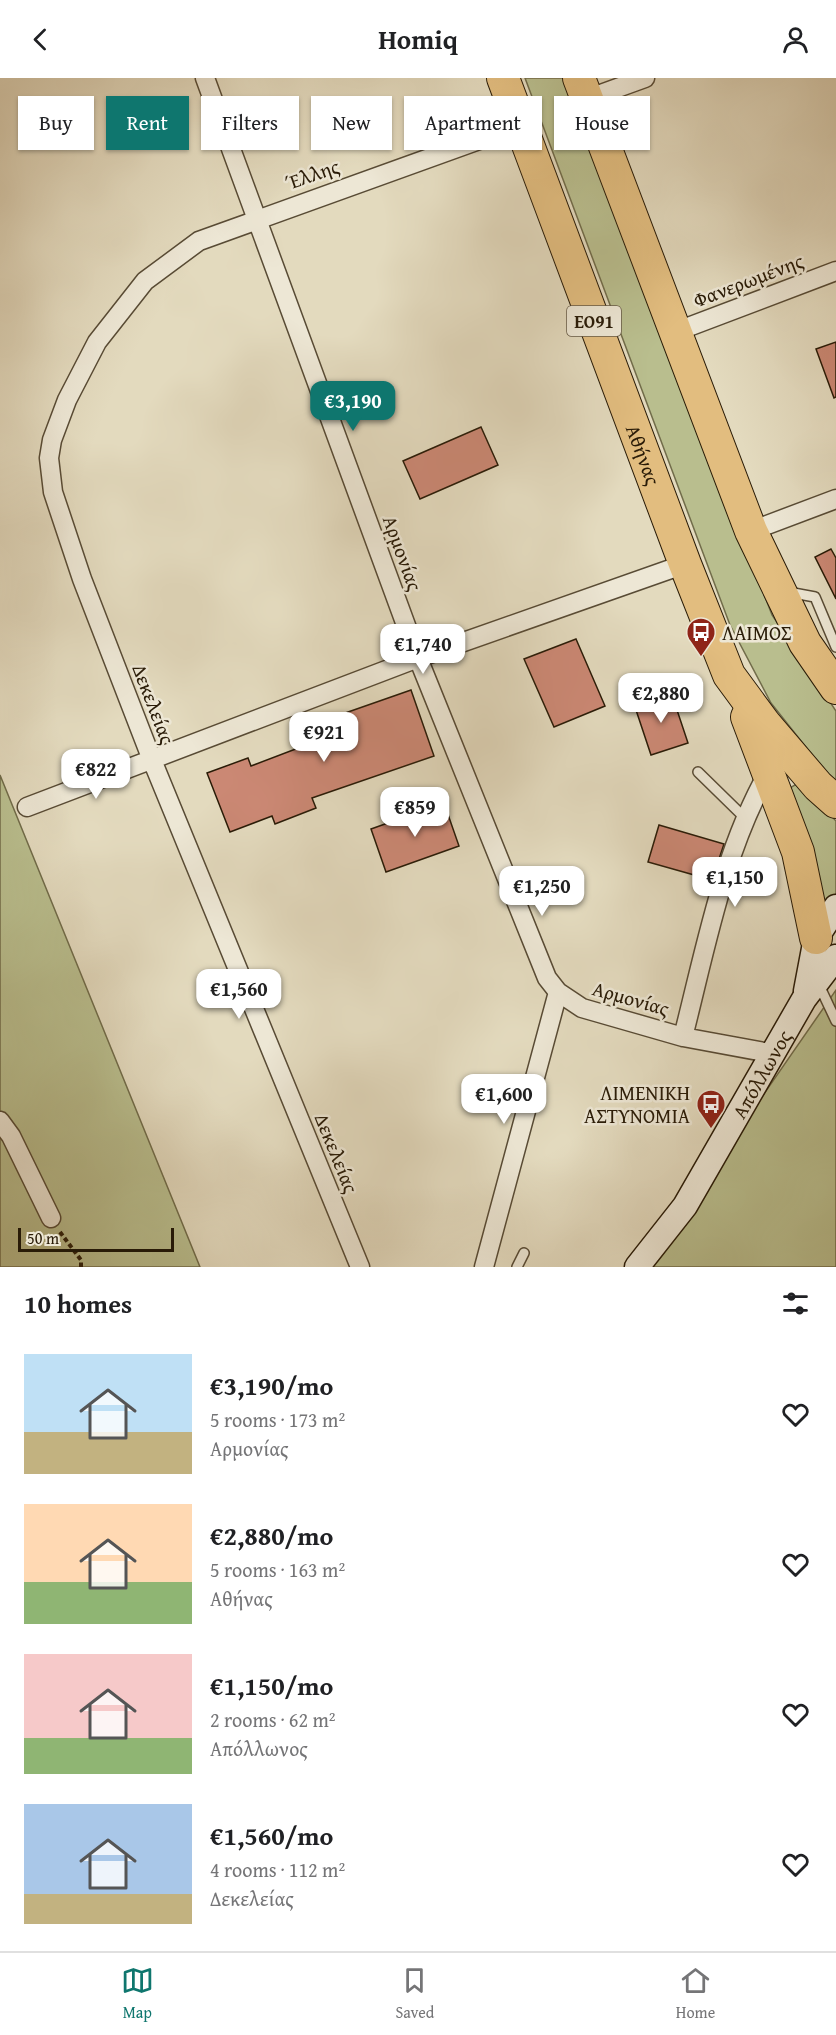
<!DOCTYPE html>
<html lang="en">
<head>
<meta charset="utf-8">
<style>
	:root { --surface:#fff; --page:#f2f2f2; --text:#202124; --muted:#757577; --line:#e0e0e0; --accent:#0f766e }
	body { margin:0; font-family:"Gentium Book Plus",serif; background:var(--page); color:var(--text); height:100vh; display:flex; flex-direction:column; font-size:22px; white-space:nowrap }
	* { box-sizing:border-box; margin:0 }
	p { font-size:20px; color:var(--muted) }
	.icon { flex:none; width:33px; height:33px; fill:none; stroke:currentColor; stroke-width:2; stroke-linecap:round; stroke-linejoin:round }
	.map { position:relative; height:1189px; overflow:hidden }
	.panel { display:flex; flex-direction:column; background:var(--surface); flex:1 }
	.panel>* { flex:none }
	.top-card { position:absolute; left:18px; top:18px; width:801px; height:54px; display:flex; gap:12px }
	.scale { position:absolute; left:18px; bottom:15px; width:156px; box-sizing:border-box; padding-left:6px; border:3px solid #291b07; border-top:0; font-size:16px; line-height:21px; white-space:nowrap; color:#291b07; -webkit-text-stroke:4px #ede7d5; paint-order:stroke }
	.price { position:absolute; translate:-50% -51px; padding:0 14px; border-radius:12px; background:#fff; color:#222; font-size:20px; line-height:39px; filter:drop-shadow(0 2px 3px #0008) }
	.price::after { content:''; position:absolute; left:50%; top:36px; width:18px; height:14px; margin-left:-9px; background:inherit; clip-path:polygon(0 0,100% 0,50% 100%) }
	.price.selected { background:var(--accent); color:#fff }
	ul { padding:0; list-style:none }
	li { display:flex; align-items:center; gap:18px; height:150px; padding:0 24px }
	li span { display:grid; place-items:center; flex:none; width:168px; height:120px; border-radius:0px; color:#555 }
	li>.icon { margin-inline-start:auto }
	span .icon { width:72px; height:72px; fill:#fffc; stroke-width:1 }
	li b { font-size:26px }
	h2 { display:flex; justify-content:space-between; align-items:center; height:72px; padding:0 24px; font-size:26px }
	.chip { padding:0 21px; border-radius:0px; background:var(--surface); box-shadow:0 2px 4px #0004; font-size:21px; line-height:54px }
	.chip.selected { background:var(--accent); color:#fff }
	header { display:flex; justify-content:space-between; align-items:center; height:78px; padding:0 24px; background:var(--surface); font-size:27px; font-weight:600 }
	.tab-bar { display:flex; justify-content:space-around; align-items:center; height:84px; border-top:2px solid var(--line); background:var(--surface); font-size:16px; color:var(--muted) }
	.tab-bar a { display:grid; justify-items:center; gap:3px }
	.tab-bar .selected { color:var(--accent) }
	.map>svg:first-child { display:block }
	.green { fill:#b9be8e; stroke:#716c4a; stroke-width:1.5 }
	.building { fill:#cb8874; stroke:#291b07; stroke-width:1.5 }
	.lines { fill:none; stroke-linecap:round; stroke-linejoin:round }
	.lane-casing { stroke:#584b35; stroke-width:12 }
	.street-casing { stroke:#584b35; stroke-width:21 }
	.secondary-casing { stroke:#291b07; stroke-width:27 }
	.highway-casing { stroke:#291b07; stroke-width:34 }
	.path { stroke:#291b07; stroke-width:4; stroke-dasharray:4.5 3; stroke-linecap:butt }
	.lane { stroke:#ede7d5; stroke-width:9 }
	.street { stroke:#ede7d5; stroke-width:18 }
	.secondary { stroke:#ede7d5; stroke-width:24 }
	.highway { stroke:#e2bd7f; stroke-width:32 }
	.labels { text-anchor:middle; dominant-baseline:central; stroke-width:5; stroke-linejoin:round; paint-order:stroke }
	.shield { fill:#ede7d5; stroke:#645845; stroke-width:1.5 }
	.shield-label { font-size:18px; font-weight:bold; fill:#291b07 }
	.street-label { font-size:20px; fill:#291b07; stroke:#ede7d5 }
	.poi-label { font-size:20px; fill:#291b07; stroke:#ede7d5; text-anchor:start }
</style>
</head>
<body>
<header><svg class="icon" aria-label="back" viewBox="0 0 24 24"><path d="M15 5l-7 7 7 7"/></svg>Homiq<svg class="icon" aria-label="person" viewBox="0 0 24 24"><circle cx="12" cy="8" r="4"/><path d="M4 21q1-7 8-7t8 7"/></svg></header>
<div class="map">
<svg width="836" height="1189" viewBox="0 0 836 1189">
	<rect width="100%" height="100%" fill="#e3dabe"/>
	<filter id="stains"><feTurbulence type="fractalNoise" baseFrequency=".00333" numOctaves="4"/><feColorMatrix values="0 0 0 0 .2 0 0 0 0 .09 0 0 0 0 .02 0 0 0 .5 -.17"/></filter>
	<radialGradient id="worn" r=".72"><stop offset=".6" stop-color="#630" stop-opacity="0"/><stop offset="1" stop-color="#630" stop-opacity=".3"/></radialGradient>
	<path class="green" d="M525,0h39l208,537 64,96v74l-65,-82 -41,-78z
		M0,697l200,492h-200z
		M800,704l36,39v72l-15,26 -33,-130z
		M836,912v277h-192z"/>
	<path class="building" d="M836,264v55l-2,1 -18,-49z
		M481,349l17,38 -78,34 -17,-38z
		M831,471l5,9v41l-21,-42z
		M576,561l29,67 -51,21 -30,-68z
		M411,612l23,66 -122,42 4,10 -41,16 -3,-8 -42,16 -23,-59 41,-15 3,8 63,-24 -6,-16z
		M671,614l17,51 -37,12 -17,-51z
		M444,725l15,43 -73,26 -15,-43z
		M659,747l65,19 -12,36 -64,-18z"/>
	<g class="lines">
		<g class="lane-casing">
			<path id="lane" d="M788,514l27,5 21,50
				M698,694l47,46
				M819,907l17,36
				M517,1189l7,-14"/>
		</g>
		<g class="street-casing">
			<path id="street" d="M205,0l213,580 129,320 11,14 24,16 101,29 92,17
				M587,21l58,-21
				M675,254l161,-61
				M751,453l85,-32
				M27,729l391,-149 267,-94
				M683,959c23,-90 40,-185 86,-266
				M0,1043l11,15 40,82
				M360,1189l-208,-507 -70,-181 -29,-87 -4,-34 3,-18 15,-40 30,-58 48,-61 54,-40 322,-116
				M484,1189l74,-275"/>
		</g>
		<g class="secondary-casing">
			<g id="secondary">
				<path d="M806,913l10,-53 20,-31"/>
				<path id="s1" d="M637,1189l48,-61 119,-207 32,-42"/>
			</g>
		</g>
		<g class="highway-casing">
			<g id="highway">
				<path id="s2" d="M503,0l182,486 44,111 36,49 53,62 18,16"/>
				<path d="M579,0l172,453 54,112 31,45"/>
				<path d="M747,639l51,135 18,86"/>
			</g>
		</g>
		<path class="path" d="M60,1154l21,28v7"/>
		<use href="#lane" class="lane"/>
		<use href="#street" class="street"/>
		<use href="#secondary" class="secondary"/>
		<use href="#highway" class="highway"/>
	</g>
	<defs>
		<g id="bus-pin" transform="scale(1.5)"><path d="M0 17L-7.5 6A9.5 9.5 0 1 1 7.5 6Z" fill="#8f2418" stroke="#ede7d5"/><path d="M-5-6H5V4H4V6H2V4H-2V6H-4V4H-5ZM-3.5-4V0h7V-4ZM-3.5 1.2v1.5H-2V1.2ZM2 1.2v1.5H3.5V1.2Z" fill="#fff"/></g>
	</defs>
	<g fill-rule="evenodd">
		<use href="#bus-pin" x="701" y="554"/>
		<use href="#bus-pin" x="711" y="1026"/>
	</g>
	<g class="labels">
		<rect class="shield" x="567" y="228" width="54" height="30" rx="4.5"/>
		<g class="shield-label">
			<text x="594" y="243">ΕΟ91</text>
		</g>
		<g class="street-label">
			<text transform="translate(312 96) rotate(-19)">Έλλης</text>
			<text transform="translate(748 202) rotate(-21)">Φανερωμένης</text>
			<text stroke="none"><textPath href="#s2" startOffset="402">Αθήνας</textPath></text>
			<text transform="translate(403 475) rotate(70)">Αρμονίας</text>
			<text transform="translate(154 626) rotate(69)">Δεκελείας</text>
			<text transform="translate(631 920) rotate(16)">Αρμονίας</text>
			<text stroke="none"><textPath href="#s1" startOffset="230">Απόλλωνος</textPath></text>
			<text transform="translate(337 1075) rotate(68)">Δεκελείας</text>
		</g>
		<g class="poi-label">
			<text x="722" y="554">ΛΑΙΜΟΣ</text>
			<text x="690" y="1014" text-anchor="end">ΛΙΜΕΝΙΚΗ<tspan x="690" dy="23">ΑΣΤΥΝΟΜΙΑ</tspan></text>
		</g>
	</g>
	<rect width="100%" height="100%" filter="url(#stains)"/>
	<rect width="100%" height="100%" fill="url(#worn)"/>
</svg>
<div class="scale">50 m</div>
<b class="price selected" style="left:353px;top:354px">€3,190</b>
<b class="price" style="left:423px;top:597px">€1,740</b>
<b class="price" style="left:661px;top:646px">€2,880</b>
<b class="price" style="left:324px;top:685px">€921</b>
<b class="price" style="left:96px;top:722px">€822</b>
<b class="price" style="left:415px;top:760px">€859</b>
<b class="price" style="left:735px;top:830px">€1,150</b>
<b class="price" style="left:542px;top:839px">€1,250</b>
<b class="price" style="left:239px;top:942px">€1,560</b>
<b class="price" style="left:504px;top:1047px">€1,600</b>
<div class="top-card">
<a class="chip">Buy</a>
<a class="chip selected">Rent</a>
<a class="chip">Filters</a>
<a class="chip">New</a>
<a class="chip">Apartment</a>
<a class="chip">House</a>
</div>
</div>
<section class="panel">
<h2>10 homes<svg class="icon" aria-label="filters" viewBox="0 0 24 24"><path d="M4 7h16M4 17h16"/><circle cx="9" cy="7" r="2"/><circle cx="15" cy="17" r="2"/></svg></h2>
<ul>
<li><span style="background:linear-gradient(#bfe0f5 65%,#c2b280 0)"><svg class="icon" aria-label="home" viewBox="0 0 24 24"><path d="M3 11l9-7 9 7M6 9v11h12V9"/></svg></span><div><b>€3,190/mo</b><p>5 rooms · 173 m²</p><p>Αρμονίας</p></div><svg class="icon" aria-label="heart" viewBox="0 0 24 24"><path d="M12 20l-8-8c-3-5 5-10 8-4 3-6 11-1 8 4z"/></svg></li>
<li><span style="background:linear-gradient(#ffd9b3 65%,#8fb573 0)"><svg class="icon" aria-label="home" viewBox="0 0 24 24"><path d="M3 11l9-7 9 7M6 9v11h12V9"/></svg></span><div><b>€2,880/mo</b><p>5 rooms · 163 m²</p><p>Αθήνας</p></div><svg class="icon" aria-label="heart" viewBox="0 0 24 24"><path d="M12 20l-8-8c-3-5 5-10 8-4 3-6 11-1 8 4z"/></svg></li>
<li><span style="background:linear-gradient(#f6c9c9 70%,#8fb573 0)"><svg class="icon" aria-label="home" viewBox="0 0 24 24"><path d="M3 11l9-7 9 7M6 9v11h12V9"/></svg></span><div><b>€1,150/mo</b><p>2 rooms · 62 m²</p><p>Απόλλωνος</p></div><svg class="icon" aria-label="heart" viewBox="0 0 24 24"><path d="M12 20l-8-8c-3-5 5-10 8-4 3-6 11-1 8 4z"/></svg></li>
<li><span style="background:linear-gradient(#a9c7e8 75%,#c2b280 0)"><svg class="icon" aria-label="home" viewBox="0 0 24 24"><path d="M3 11l9-7 9 7M6 9v11h12V9"/></svg></span><div><b>€1,560/mo</b><p>4 rooms · 112 m²</p><p>Δεκελείας</p></div><svg class="icon" aria-label="heart" viewBox="0 0 24 24"><path d="M12 20l-8-8c-3-5 5-10 8-4 3-6 11-1 8 4z"/></svg></li>
</ul>
</section>
<nav class="tab-bar">
<a class="selected"><svg class="icon" aria-label="map" viewBox="0 0 24 24"><path d="M3 6l6-2 6 2 6-2v14l-6 2-6-2-6 2zM9 4v14M15 6v14"/></svg>Map</a>
<a><svg class="icon" aria-label="saved" viewBox="0 0 24 24"><path d="M7 4h10v16l-5-4-5 4z"/></svg>Saved</a>
<a><svg class="icon" aria-label="home" viewBox="0 0 24 24"><path d="M3 11l9-7 9 7M6 9v11h12V9"/></svg>Home</a>
</nav>
</body>
</html>
